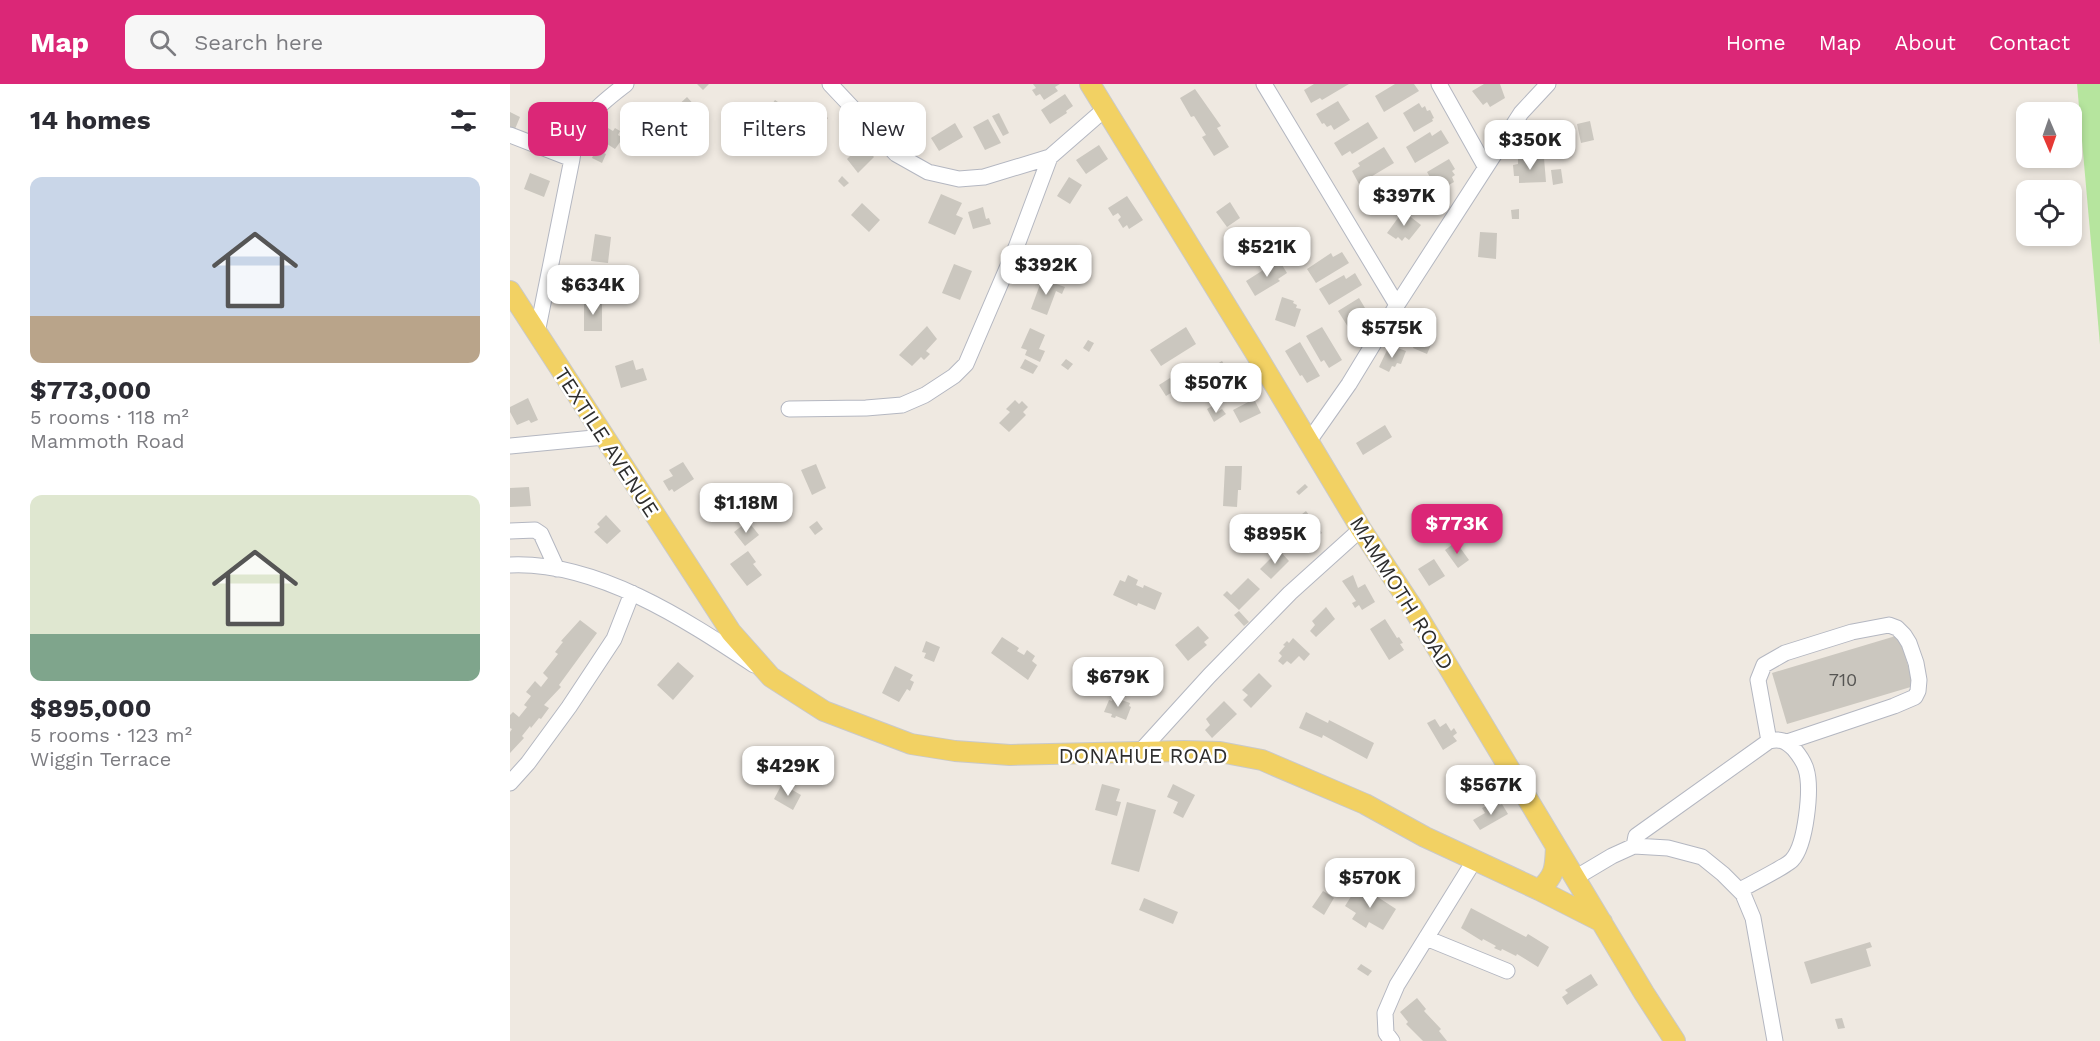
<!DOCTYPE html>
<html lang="en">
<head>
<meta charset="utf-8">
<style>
	:root { --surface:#fff; --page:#f7f7f7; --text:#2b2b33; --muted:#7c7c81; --accent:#db2777 }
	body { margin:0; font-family:"Work Sans",sans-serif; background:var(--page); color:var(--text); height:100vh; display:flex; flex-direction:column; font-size:22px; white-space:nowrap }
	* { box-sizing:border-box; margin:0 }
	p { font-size:20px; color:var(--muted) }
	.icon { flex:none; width:33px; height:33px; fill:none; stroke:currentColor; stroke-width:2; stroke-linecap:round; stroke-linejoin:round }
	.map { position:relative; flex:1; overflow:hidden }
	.side { display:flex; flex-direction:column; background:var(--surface); width:510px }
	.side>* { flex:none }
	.top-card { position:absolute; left:18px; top:18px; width:570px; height:54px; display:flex; gap:12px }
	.needle { width:39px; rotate:178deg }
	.controls { position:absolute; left:1506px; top:18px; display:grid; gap:12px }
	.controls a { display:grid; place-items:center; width:66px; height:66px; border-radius:12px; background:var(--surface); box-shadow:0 3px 9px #0003; font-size:30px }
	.price { position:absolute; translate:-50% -51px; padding:0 14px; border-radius:12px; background:#fff; color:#222; font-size:20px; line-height:39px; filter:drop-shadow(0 2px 3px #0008) }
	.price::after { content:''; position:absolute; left:50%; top:36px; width:18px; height:14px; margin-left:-9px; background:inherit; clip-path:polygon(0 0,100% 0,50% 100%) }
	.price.current { background:var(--accent); color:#fff }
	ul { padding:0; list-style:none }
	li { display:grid; align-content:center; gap:12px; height:318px; padding:0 30px }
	li span { display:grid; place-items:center; height:186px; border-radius:12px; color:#555 }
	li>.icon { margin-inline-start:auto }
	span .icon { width:108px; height:108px; fill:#fffc; stroke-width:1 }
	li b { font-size:26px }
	h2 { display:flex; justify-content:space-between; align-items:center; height:72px; padding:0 30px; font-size:26px }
	.chip { padding:0 21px; border-radius:12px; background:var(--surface); box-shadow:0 3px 9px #0003; font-size:21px; line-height:54px }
	.chip.current { background:var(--accent); color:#fff }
	header { display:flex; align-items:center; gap:36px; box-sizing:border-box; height:84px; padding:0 30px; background:var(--accent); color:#fff }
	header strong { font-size:28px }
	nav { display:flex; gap:33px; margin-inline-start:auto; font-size:21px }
	.search { width:420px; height:54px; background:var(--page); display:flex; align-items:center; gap:15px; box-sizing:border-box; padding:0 21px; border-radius:12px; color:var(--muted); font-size:22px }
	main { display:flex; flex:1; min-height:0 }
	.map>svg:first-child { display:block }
	.green { fill:#b6e59e }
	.building { fill:#cbc7bf }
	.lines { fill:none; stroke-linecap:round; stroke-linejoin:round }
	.minor-casing { stroke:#b4b7c1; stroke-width:17 }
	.major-casing { stroke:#c9c9c9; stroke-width:22 }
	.minor { stroke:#fff; stroke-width:15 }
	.major { stroke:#f2d163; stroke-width:20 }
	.labels { text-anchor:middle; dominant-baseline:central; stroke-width:5; stroke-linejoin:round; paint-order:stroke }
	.number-label { font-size:18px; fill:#555452 }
	.street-label { font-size:21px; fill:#2e2e2e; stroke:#fff }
</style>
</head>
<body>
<header>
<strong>Map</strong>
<div class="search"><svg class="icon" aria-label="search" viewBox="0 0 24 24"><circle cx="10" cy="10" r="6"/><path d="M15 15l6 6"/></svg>Search here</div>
<nav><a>Home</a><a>Map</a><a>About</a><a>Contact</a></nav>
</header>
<main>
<section class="side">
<h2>14 homes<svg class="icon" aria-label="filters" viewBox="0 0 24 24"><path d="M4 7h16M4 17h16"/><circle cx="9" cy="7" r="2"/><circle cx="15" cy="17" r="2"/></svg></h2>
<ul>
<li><span style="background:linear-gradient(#c9d6e8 75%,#b9a48a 0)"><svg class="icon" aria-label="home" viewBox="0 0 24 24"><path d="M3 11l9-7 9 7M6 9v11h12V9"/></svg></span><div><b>$773,000</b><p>5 rooms · 118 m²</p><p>Mammoth Road</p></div></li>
<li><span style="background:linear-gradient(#dfe7d0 75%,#7fa58c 0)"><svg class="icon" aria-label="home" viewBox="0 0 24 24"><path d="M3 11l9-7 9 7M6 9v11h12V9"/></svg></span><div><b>$895,000</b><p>5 rooms · 123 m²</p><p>Wiggin Terrace</p></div></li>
</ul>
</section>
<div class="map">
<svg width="1590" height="957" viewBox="0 0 1590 957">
	<rect width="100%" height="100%" fill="#efe9e1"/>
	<path class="green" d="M1567,0h23v261z"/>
	<path class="building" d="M187,0h12l-6,6z
		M523,0h27l-5,3 3,4 -14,9 -4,-6 -4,2 -4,-6 4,-2z
		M804,0h35l-27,16 -2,-2 -9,5 -7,-13z
		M885,0h19l5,7 -35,21 -9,-16z
		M974,0h16l5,14 -15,9 -3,-5 -4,3 -11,-14z
		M685,5l26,37 -4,2 12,19 -15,9 -12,-19 4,-2 -12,-19 -3,1 -11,-19z
		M555,10l8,12 -7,5 1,2 -17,11 -9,-14z
		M177,13l11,12 -27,25 -11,-12z
		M265,16l6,4 -13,17 -5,-4z
		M828,17l12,19 -16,10 -3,-5 -4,2 -3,-4 -2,1 -6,-10z
		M909,19l3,5 3,-2 2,5 3,-1 4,8 -2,1 1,2 -19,11 -11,-19z
		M293,24l10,8 5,-6 10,8 -13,17 -8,-6 -3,4 -5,-5 4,-6 -7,-5z
		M0,28l10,5 -5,12 -5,-2z
		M37,29l7,2 -1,4 6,2 -2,5 5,2 -2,7 -23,-7 3,-12 6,2z
		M489,29l10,20 -6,3 -11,-20z
		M478,35l13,24 -16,7 -12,-23z
		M1080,37l4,19 -13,3 -4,-19z
		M127,38l10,13 -11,8 -10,-12z
		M858,38l10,16 -26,16 -2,-3 -8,5 -8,-13z
		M445,39l8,14 -24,14 -8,-13z
		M93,41l10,6 2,-3 5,3 -2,4 5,3 -8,11 -19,-12z
		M1026,43v18h-11v-17z
		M931,46l8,13 -34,20 -9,-16 24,-15 2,4z
		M357,61l8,8 -3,2 2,2 -16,16 -11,-14 10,-10 3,3z
		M589,61l9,14 -22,15 -10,-14z
		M874,63l10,16 -35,21 -7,-13 8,-5 -2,-3z
		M86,65l10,5 -4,9 -10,-5z
		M1034,74l2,24 -27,1v-7h-5l-1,-11 5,-1v-5z
		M939,75l6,10 -3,2 3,4 -3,2 2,5 -16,9 -11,-19z
		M1051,85l2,14 -10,2 -2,-15z
		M20,89l20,8 -6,16 -20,-8z
		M332,92l7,7 -5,4 -6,-6z
		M559,93l13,8 -12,19 -13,-8z
		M877,99l10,18 -22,13 -6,-11 3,-1 -2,-4 4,-2 -3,-5z
		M431,110l21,9 -6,12 7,3 -8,17 -27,-12z
		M617,112l16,24 -14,9 -2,-4 -4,3 -5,-8 3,-3 -3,-4 -5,3 -5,-8z
		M720,118l10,16 -13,9 -11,-15z
		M352,119l18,17 -11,12 -18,-17z
		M473,123l3,12 3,-1 2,6 -18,5 -5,-17z
		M1009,125v10h-7l-1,-9z
		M893,127l18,14 -12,15 -4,-3 -3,4 -4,-4 -2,2 -9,-6z
		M970,148l17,1 -1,26 -18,-2z
		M85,150l16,3 -3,26 -17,-2z
		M832,168l7,11 -33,20 -9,-14 24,-16 2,4z
		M769,176l8,13 -9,6 2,2 -25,15 -9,-15z
		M444,180l18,7 -12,29 -18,-7z
		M845,189l7,12 -33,20 -10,-16 25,-14 2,4z
		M532,195l23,8 -3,7 -6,-3 -9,24 -16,-6z
		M772,213l12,4 -1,2 4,2 -1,3 5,1 -6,18 -20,-7z
		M849,214l6,10 -2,1 3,5 -3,1 3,6 -16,9 -12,-19z
		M74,218h18v29h-18z
		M912,241l14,7 -3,6 -14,-7z
		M417,242l10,13 -11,12 4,3 -6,6 -3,-3 -9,9 -13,-11z
		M676,243l10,17 -35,22 -11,-16z
		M812,243l20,33 -13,8 -5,-8 -3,2 -15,-26z
		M520,244l15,7 -6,14 6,2 -5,11 -15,-7 2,-5 -6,-2z
		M909,250l14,6 -6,14 -14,-6z
		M578,256l6,3 -5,9 -6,-4z
		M790,258l20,34 -13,7 -5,-8 -2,1 -15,-25z
		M885,263l11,4 -5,13 -4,-1 -2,4 -3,-1 -3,6 -10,-5 9,-19 6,2z
		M515,275l13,7 -5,8 -13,-6z
		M556,275l7,5 -5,6 -7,-5z
		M123,276l3,10 7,-2 4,12 -26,8 -6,-22z
		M712,277l5,8 2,-2 11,22 -16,11 -5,-8 -10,6 -13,-21z
		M660,294l7,11 -11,7 -7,-11z
		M18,314l10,22 -7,3 -2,-3 -12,5 -7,-13v-5z
		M744,315l7,14 -21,10 -7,-13z
		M505,316l4,4 3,-3 6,6 -5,5 3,3 -17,17 -10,-9 11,-11 -4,-3z
		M702,322l4,7 6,-4 4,5 -12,8 -7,-13z
		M875,341l7,12 -29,18 -7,-12z
		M173,378l11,17 -20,13 -2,-3 -3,2 -6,-10 10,-5 -4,-6z
		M306,380l10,24 -14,7 -11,-25z
		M715,382h17l-1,24h-3l-1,17 -14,-1z
		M795,400l3,3 -9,8 -3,-3z
		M19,403l2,19 -21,1v-19z
		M796,427l16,22 -20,12 -5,-6 6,-5 -10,-13z
		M96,431l15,16 -14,13 -13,-12 6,-5 -3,-3z
		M238,437l11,14 -14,11 -11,-14z
		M307,437l6,8 -8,6 -6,-8z
		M946,458l13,18 -11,8 -13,-18z
		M769,466l10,11 -18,18 -11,-10z
		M238,467l8,11 -3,2 9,11 -15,11 -17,-22z
		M924,475l11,17 -16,10 -11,-17z
		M618,491l10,5 -2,5 7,3 1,-3 18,8 -7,17 -17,-7 -1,3 -24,-11 7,-15 5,2z
		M843,491l5,13 7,-4 10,18 -13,8 -3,-5 -4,3 -3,-5 4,-2 -14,-20z
		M738,494l12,11 -21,21 -16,-15 4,-4 4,4z
		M816,523l9,12 -19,18 -6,-6 5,-6 -3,-4z
		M729,527l10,11 -5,4 -10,-11z
		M875,535l12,19 2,-1 4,6 -3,1 4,6 -15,10 -19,-31z
		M70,536l17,13 -38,52 2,2 -17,18 5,3 -8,11 -2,-1 -8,10 -1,-2 -8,10 2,2 -14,15v-21l2,-3 -2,-1v-13l3,-3 6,5 8,-10 -3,-2 7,-9 -5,-4 9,-11 6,6 7,-9 -5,-5 15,-19 -3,-2 8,-10 -2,-1z
		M688,542l11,12 -5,4 3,3 -19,16 -13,-16z
		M1389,551l15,51 -127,38 -15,-51z
		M492,553l17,11 -2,3 7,4 3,-5 8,6 -3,5 5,4 -9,15 -37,-27z
		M783,554l17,16 -6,7 -5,-5 -8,8 -4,-3 -4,4 -5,-4 4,-5 -3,-3 6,-7 -2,-1 4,-4 2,2z
		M416,557l14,6 -6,15 -10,-4 2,-5 -4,-1z
		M168,578l16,14 -21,24 -16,-15z
		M385,582l18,9 -3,5 4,2 -4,9 -3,-2 -8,13 -17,-9z
		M749,589l13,13 -21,22 -8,-8 5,-5 -6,-5z
		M603,613l17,6 -1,3 2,1 -5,13 -10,-4 -1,2 -4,-1 1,-3 -8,-2 5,-12 3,1z
		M714,617l13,13 -25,24 -7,-8 5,-5 -4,-6z
		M796,628l22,11 1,-3 45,23 -7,16 -44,-24 -1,3 -23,-10z
		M925,635l5,8 6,-4 5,8 3,-3 3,5 -4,3 4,5 -14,9 -16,-27z
		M294,668l13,8 -10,18 -6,-3 -2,5 -4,-2 5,-9 -4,-2z
		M272,700l19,11 -8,15 -19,-11z
		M592,700l18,5 -4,12 5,1 -4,14 -22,-6z
		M663,700l22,11 -12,23 -10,-5 5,-11 -11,-5z
		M617,718l29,8 -17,62 -28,-8z
		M988,718l2,3 2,-1 6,10 -28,16 -7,-10 12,-7 -3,-5 7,-3 1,2z
		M847,803l12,7 1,-2 26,17 -13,21 -14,-8 -3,6 -14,-9 4,-6 -11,-7z
		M813,807l11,7 -10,17 -12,-8z
		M634,814l34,14 -5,12 -34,-14z
		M961,824l55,29 2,-3 21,13 -11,20 -21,-13 -1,2 -14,-7 -1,2 -7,-3 2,-2 -13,-7 -1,2 -21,-13z
		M1360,858l2,5 -6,2 5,17 -60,18 -7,-22z
		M851,880l11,7 -4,5 -11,-7z
		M1081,890l7,11 -31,20 -5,-8 6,-4 -3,-3z
		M907,914l9,11 -2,2 17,18 -2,2 8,10h-24l-17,-17 2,-2 -8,-10z
		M1332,934l3,10 -7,1 -3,-10z"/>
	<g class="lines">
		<g class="minor-casing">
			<path id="minor" d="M320,0l66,70 32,18 31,7 25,-2 66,-20
				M754,0l133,221
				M929,0l46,82
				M0,51l62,24
				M27,249l35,-174c3,-37 27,-54 54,-75
				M279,325l77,-1 36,-3 23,-10 29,-19 12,-12 51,-119 33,-88 55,-48
				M799,357l40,-57 48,-79 124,-192 27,-29
				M0,362l94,-9
				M0,447l25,-1 6,4 16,35
				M0,481c86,-4 175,54 244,100
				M1259,657l-11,-61 6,-15 21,-12 67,-21 37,-7 8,3 7,7 5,8 7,20 3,17 -1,11 -3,6 -21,9 -107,36
				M628,670l71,-78 81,-83 71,-64
				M0,699l18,-20 41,-56 45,-68 18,-46
				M1124,762l2,-10 133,-95c11,-3 17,0 25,8 5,6 10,13 12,20 6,19 0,76 -14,91 -5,6 -43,25 -52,30
				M1065,794l37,-22 22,-10 34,2 34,9 21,17 20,20 10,24 22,123
				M916,854l81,33
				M882,957l-6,-8 -1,-20 12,-28 77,-124"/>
		</g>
		<g class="major-casing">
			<path id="major" d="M580,0l166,270 105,175 52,79 231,385 31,48
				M0,207l221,341 40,45 53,34 87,33 44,7 55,4 174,-4 36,1 42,8 103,44 60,33 114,53 63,32
				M1029,806c17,-15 16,-23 17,-44"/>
		</g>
		<use href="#minor" class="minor"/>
		<use href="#major" class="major"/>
	</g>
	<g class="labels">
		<g class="number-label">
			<text x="1333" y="595">710</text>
		</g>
		<g class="street-label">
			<text transform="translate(97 358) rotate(57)">TEXTILE AVENUE</text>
			<text transform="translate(892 509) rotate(58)">MAMMOTH ROAD</text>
			<text x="633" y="671">DONAHUE ROAD</text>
		</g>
	</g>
</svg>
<div class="controls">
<a><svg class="needle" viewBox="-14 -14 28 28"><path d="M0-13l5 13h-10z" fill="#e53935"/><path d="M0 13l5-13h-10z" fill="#7c7c81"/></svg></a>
<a><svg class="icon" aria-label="locate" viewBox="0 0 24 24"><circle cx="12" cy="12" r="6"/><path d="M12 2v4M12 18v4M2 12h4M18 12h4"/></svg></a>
</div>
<b class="price" style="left:1020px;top:87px">$350K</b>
<b class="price" style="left:894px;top:143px">$397K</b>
<b class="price" style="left:757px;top:194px">$521K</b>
<b class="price" style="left:536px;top:212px">$392K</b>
<b class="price" style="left:83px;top:232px">$634K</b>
<b class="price" style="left:882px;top:275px">$575K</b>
<b class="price" style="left:706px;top:330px">$507K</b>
<b class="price" style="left:236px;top:450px">$1.18M</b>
<b class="price current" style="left:947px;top:471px">$773K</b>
<b class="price" style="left:765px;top:481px">$895K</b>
<b class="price" style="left:608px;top:624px">$679K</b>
<b class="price" style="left:278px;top:713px">$429K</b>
<b class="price" style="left:981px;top:732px">$567K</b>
<b class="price" style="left:860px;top:825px">$570K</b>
<div class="top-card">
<a class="chip current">Buy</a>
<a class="chip">Rent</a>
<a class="chip">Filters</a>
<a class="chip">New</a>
</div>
</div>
</main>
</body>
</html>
